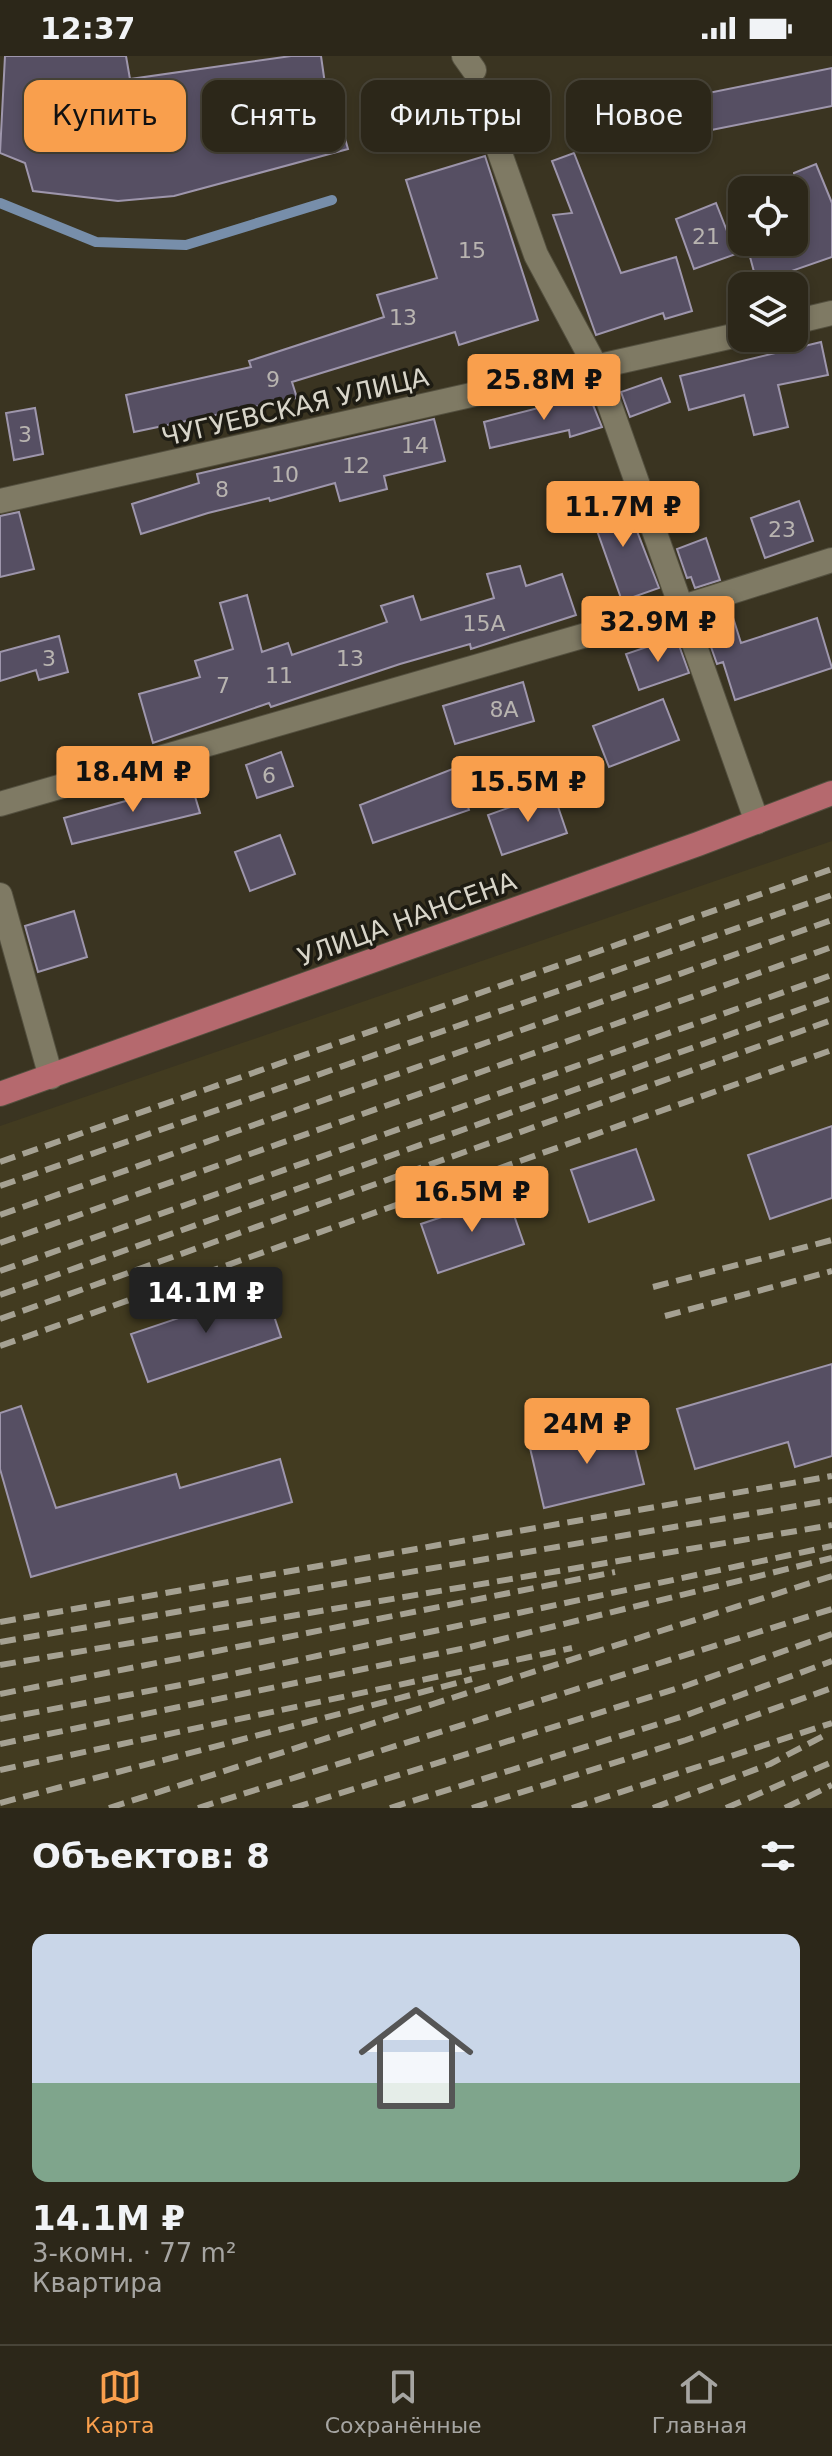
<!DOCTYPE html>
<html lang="ru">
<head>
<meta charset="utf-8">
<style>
	:root { --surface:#2c2719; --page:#383326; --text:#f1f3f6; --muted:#a6a5a2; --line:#484438; --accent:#f99f4d }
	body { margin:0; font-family:"DejaVu Sans",sans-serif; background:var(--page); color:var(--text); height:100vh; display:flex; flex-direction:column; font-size:30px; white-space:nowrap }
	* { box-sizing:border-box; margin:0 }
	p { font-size:26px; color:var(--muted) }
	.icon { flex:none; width:44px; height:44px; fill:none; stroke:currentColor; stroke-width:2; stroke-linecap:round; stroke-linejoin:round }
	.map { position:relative; height:1752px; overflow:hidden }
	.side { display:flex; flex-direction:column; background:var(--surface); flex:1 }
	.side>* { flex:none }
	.guide { position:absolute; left:24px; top:24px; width:784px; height:72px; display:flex; gap:16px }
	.fabs { position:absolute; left:728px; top:120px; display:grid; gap:16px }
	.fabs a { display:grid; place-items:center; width:80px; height:80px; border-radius:16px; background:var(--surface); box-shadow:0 4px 12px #0003,0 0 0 2px var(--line); font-size:40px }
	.price { position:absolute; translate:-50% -68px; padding:0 18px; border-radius:8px; background:var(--accent); color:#111; font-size:26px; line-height:52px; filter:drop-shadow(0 2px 4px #0008) }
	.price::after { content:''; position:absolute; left:50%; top:48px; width:24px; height:18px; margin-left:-12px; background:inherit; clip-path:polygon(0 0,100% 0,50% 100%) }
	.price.selected { background:#222; color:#fff }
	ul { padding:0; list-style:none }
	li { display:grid; align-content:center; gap:16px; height:424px; padding:0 32px }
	li span { display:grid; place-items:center; height:248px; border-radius:16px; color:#555 }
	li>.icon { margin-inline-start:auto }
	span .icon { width:144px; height:144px; fill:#fffc; stroke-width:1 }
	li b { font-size:34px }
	h2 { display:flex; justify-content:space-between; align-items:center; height:96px; padding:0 32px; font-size:34px }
	.chip { padding:0 28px; border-radius:16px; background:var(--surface); box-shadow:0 4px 12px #0003,0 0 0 2px var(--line); font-size:28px; line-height:72px }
	.chip.selected { background:var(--accent); color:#111 }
	.status { display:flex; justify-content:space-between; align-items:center; height:56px; padding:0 40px; background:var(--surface); direction:ltr }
	.status svg { height:22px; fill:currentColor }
	.dock { display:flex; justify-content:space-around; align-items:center; height:112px; border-top:2px solid var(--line); background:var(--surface); font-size:22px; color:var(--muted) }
	.dock a { display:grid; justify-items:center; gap:4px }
	.dock .selected { color:var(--accent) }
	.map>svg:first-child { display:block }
	.built { fill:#423b20 }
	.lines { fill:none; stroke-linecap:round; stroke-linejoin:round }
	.stream { stroke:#778eaa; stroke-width:10 }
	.building { fill:#564f63; stroke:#9e96ac; stroke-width:2 }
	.minor-casing { stroke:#54503f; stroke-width:26 }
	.major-casing { stroke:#54503f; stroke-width:26 }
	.minor { stroke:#7f7a64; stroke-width:24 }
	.major { stroke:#b5696e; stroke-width:24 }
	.rail { stroke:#a5a192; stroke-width:6; stroke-dasharray:16 8; stroke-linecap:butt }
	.labels { text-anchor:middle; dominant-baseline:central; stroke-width:7; stroke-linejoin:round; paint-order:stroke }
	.number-label { font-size:22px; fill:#b8b4b0 }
	.street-label { font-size:26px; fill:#d8d5c9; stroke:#1e1c13 }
</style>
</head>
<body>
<div class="status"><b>12:37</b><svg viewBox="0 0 49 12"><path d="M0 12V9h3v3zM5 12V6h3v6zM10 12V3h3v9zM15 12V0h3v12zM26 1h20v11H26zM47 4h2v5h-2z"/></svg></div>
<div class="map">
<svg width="832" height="1752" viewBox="0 0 832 1752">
	<rect width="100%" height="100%" fill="#3a3421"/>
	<path class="built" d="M832,785v967h-832v-682z"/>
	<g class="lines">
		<path class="stream" d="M0,147l96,39 90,3 146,-45"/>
	</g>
	<path class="building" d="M5,0h121l4,23 161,-23h30l7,49 7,-2 13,46 -174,47 -56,5 -85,-10 -8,-28 -25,-10z
		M832,12v38l-191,38 -7,-36z
		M574,97l47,120 55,-16 16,54 -27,8 -2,-6 -67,22 -43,-120 19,-2 -20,-52z
		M485,100l53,164 -79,25 -4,-13 -163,50 5,16 -163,34 -8,-37 125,-28 -2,-6 135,-44 -7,-22 60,-17 -31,-98z
		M816,108l16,39v54l-75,26 -11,-41h48v-69z
		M716,147l20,51 -42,15 -18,-50z
		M821,286l7,33 -50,10 10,42 -34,8 -10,-40 -55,15 -9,-34z
		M661,322l9,24 -40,15 -9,-25z
		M589,339l13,32 -32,10 -1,-7 -79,18 -6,-26z
		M35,352l8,46 -29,6 -8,-47z
		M434,363l11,42 -61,15 3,13 -47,12 -5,-18 -65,18 -1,-3 -61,15 -67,21 -9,-30 67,-21 -2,-9z
		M623,439l36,93 -37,13 -33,-93z
		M799,445l14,40 -48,17 -14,-40z
		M19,456l15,57 -34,8v-61z
		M706,482l14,42 -25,8 -4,-11 -4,1 -10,-29z
		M520,510l6,20 36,-12 14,41 -105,34 -1,-5 -70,20 -129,43 -2,-4 -116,40 -14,-49 61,-17 -5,-16 38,-12 -13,-46 27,-8 15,57 26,-9 4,12 95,-33 -6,-16 32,-10 8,24 73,-22 -7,-24z
		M730,552l11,35 76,-25 15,50 -97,32 -12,-38 -6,2 -13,-37 5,-1 -4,-10z
		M59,580l9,36 -29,8 -3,-10 -36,11v-29z
		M676,581l13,36 -50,17 -13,-36z
		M523,626l11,39 -79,23 -12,-38z
		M663,643l16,41 -70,27 -16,-41z
		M281,696l12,34 -36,12 -11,-33z
		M455,712l14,42 -96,33 -13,-38z
		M191,727l9,30 -128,31 -8,-26z
		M553,736l14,41 -65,22 -14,-40z
		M280,779l15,39 -45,17 -15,-39z
		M74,855l13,46 -49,15 -13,-46z
		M832,1070v72l-62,21 -22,-64z
		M636,1093l18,51 -65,22 -18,-52z
		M507,1139l17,49 -86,29 -17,-49z
		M265,1233l16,48 -133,45 -17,-48z
		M832,1308v92l-37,11 -7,-25 -93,27 -18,-60z
		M21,1350l35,102 120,-34 4,14 100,-29 12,43 -261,75 -31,-108v-56z
		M629,1368l15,60 -100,24 -14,-60z"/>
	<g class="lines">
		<g class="minor-casing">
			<path id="minor" d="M464,0l10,14
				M491,72l45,127 61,114 160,453
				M794,266l38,-9
				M0,445l742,-167
				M0,748l680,-196 152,-48
				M0,839l51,182"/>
		</g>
		<g class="major-casing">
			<path id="major" d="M0,1038l698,-250 134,-51"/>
		</g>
		<use href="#minor" class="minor"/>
		<use href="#major" class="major"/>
		<path class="rail" d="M0,1106l832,-293
			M0,1130l832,-291
			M0,1159l832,-295
			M0,1187l832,-296
			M0,1215l832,-296
			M653,1231l179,-47
			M0,1239l832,-297
			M665,1260l167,-45
			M0,1263l832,-299
			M0,1290l832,-296
			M0,1566l832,-146
			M0,1586l832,-142
			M0,1609l832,-140
			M0,1638l615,-122
			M0,1663l186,-35 646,-138
			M0,1688l470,-97 362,-89
			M0,1714l572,-122
			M0,1747l472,-124
			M109,1752l723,-232
			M198,1752l634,-199
			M293,1752l392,-122 147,-52
			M390,1752l294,-92 148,-55
			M472,1752l214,-68 146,-52
			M572,1752l260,-85
			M653,1752l117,-44 59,-31
			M726,1752l106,-46
			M785,1752l47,-23"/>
	</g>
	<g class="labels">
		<g class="number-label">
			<text x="706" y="180">21</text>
			<text x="472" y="194">15</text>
			<text x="403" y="261">13</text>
			<text x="273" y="323">9</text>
			<text x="25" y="378">3</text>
			<text x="415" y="389">14</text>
			<text x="356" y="409">12</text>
			<text x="285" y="418">10</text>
			<text x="222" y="433">8</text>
			<text x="782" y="473">23</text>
			<text x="484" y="567">15А</text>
			<text x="49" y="602">3</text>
			<text x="350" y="602">13</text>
			<text x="279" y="619">11</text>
			<text x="223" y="629">7</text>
			<text x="504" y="653">8А</text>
			<text x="269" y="719">6</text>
		</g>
		<g class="street-label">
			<text transform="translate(295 351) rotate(-13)">ЧУГУЕВСКАЯ УЛИЦА</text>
			<text transform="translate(407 863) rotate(-20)">УЛИЦА НАНСЕНА</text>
		</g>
	</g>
</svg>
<div class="fabs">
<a><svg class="icon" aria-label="locate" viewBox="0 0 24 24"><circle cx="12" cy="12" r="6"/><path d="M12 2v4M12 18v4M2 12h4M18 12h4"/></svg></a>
<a><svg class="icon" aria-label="layers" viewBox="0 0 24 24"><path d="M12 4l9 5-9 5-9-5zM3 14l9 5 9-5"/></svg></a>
</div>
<b class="price" style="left:544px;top:366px">25.8M ₽</b>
<b class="price" style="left:623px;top:493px">11.7M ₽</b>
<b class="price" style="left:658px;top:608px">32.9M ₽</b>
<b class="price" style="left:133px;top:758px">18.4M ₽</b>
<b class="price" style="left:528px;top:768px">15.5M ₽</b>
<b class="price" style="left:472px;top:1178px">16.5M ₽</b>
<b class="price selected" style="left:206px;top:1279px">14.1M ₽</b>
<b class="price" style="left:587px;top:1410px">24M ₽</b>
<div class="guide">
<a class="chip selected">Купить</a>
<a class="chip">Снять</a>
<a class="chip">Фильтры</a>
<a class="chip">Новое</a>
</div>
</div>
<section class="side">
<h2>Объектов: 8<svg class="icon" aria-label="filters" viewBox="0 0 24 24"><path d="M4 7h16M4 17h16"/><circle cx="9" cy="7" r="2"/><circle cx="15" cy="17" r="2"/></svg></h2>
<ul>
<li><span style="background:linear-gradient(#c9d6e8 60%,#7fa58c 0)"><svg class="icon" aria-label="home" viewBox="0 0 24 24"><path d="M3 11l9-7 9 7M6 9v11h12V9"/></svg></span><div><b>14.1M ₽</b><p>3-комн. · 77 m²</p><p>Квартира</p></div></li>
</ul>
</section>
<nav class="dock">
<a class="selected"><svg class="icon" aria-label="map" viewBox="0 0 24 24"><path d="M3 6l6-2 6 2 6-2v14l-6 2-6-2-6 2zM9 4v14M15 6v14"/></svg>Карта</a>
<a><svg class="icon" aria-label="saved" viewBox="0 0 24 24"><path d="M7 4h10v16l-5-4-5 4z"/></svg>Сохранённые</a>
<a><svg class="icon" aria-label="home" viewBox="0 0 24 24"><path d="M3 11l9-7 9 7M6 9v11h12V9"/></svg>Главная</a>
</nav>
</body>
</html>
